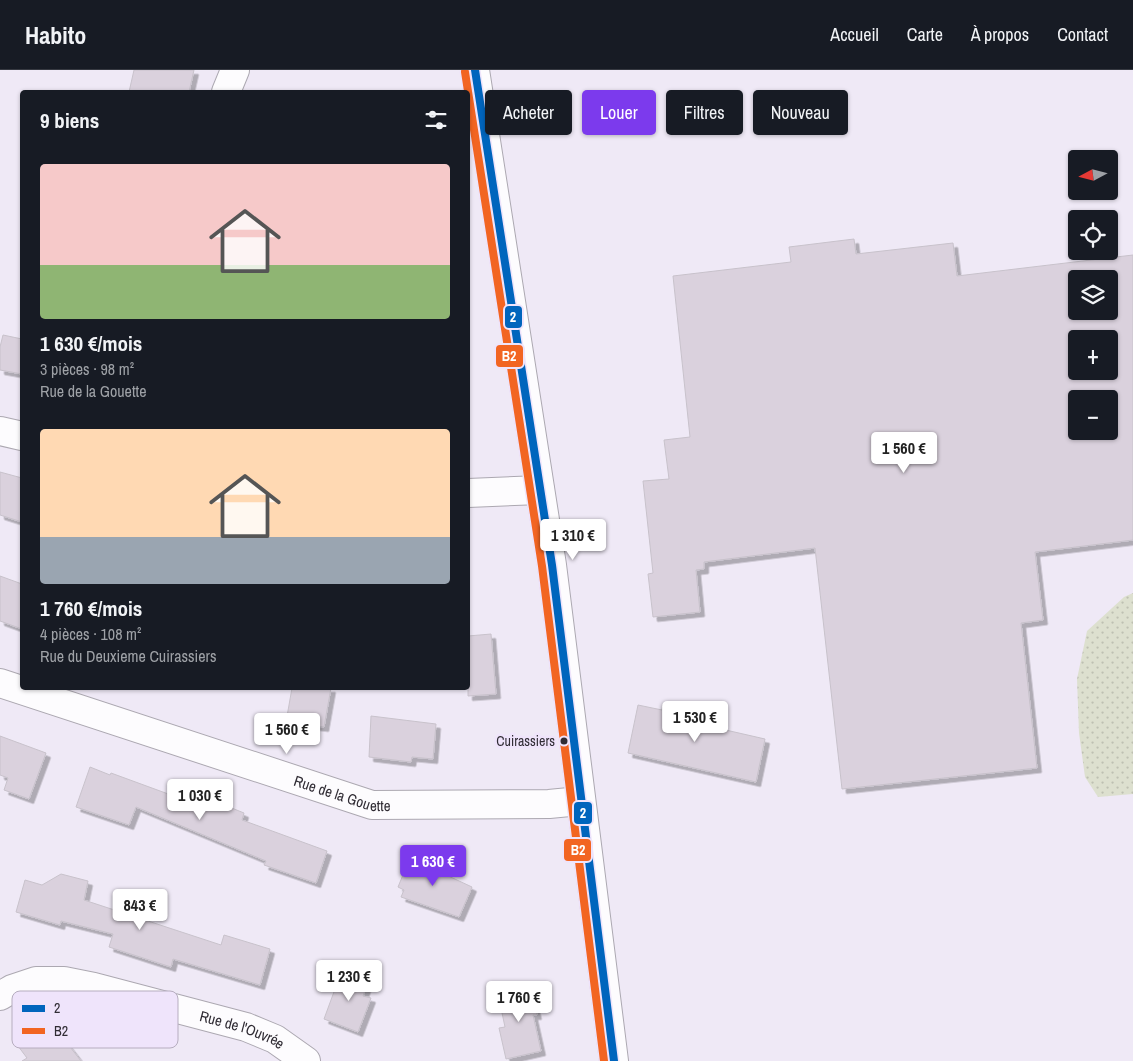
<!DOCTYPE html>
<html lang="fr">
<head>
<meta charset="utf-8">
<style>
	:root { --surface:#171b24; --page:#20242c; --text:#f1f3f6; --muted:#9ea1a6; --line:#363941; --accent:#7c3aed }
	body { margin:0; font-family:"Archivo Narrow",sans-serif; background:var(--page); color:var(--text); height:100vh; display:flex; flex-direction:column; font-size:19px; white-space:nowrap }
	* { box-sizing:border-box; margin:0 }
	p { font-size:16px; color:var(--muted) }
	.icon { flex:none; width:28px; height:28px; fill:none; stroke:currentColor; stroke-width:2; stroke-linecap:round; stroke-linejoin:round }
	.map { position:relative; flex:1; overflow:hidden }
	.panel { position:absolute; left:20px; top:20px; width:450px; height:600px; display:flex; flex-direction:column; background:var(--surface); border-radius:5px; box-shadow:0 1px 4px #0004 }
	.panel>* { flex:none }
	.guide { position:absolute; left:485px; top:20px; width:475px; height:45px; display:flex; gap:10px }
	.needle { width:32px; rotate:263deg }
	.fabs { position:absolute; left:1068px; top:80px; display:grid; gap:10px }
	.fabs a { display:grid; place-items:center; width:50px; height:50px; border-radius:5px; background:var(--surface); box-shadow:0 1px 4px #0004; font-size:25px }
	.price { position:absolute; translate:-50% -42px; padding:0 11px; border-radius:5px; background:#fff; color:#222; font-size:16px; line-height:32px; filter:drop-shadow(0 1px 2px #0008) }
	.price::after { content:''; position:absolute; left:50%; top:30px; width:15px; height:11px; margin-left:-8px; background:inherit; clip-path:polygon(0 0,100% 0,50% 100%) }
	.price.current { background:var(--accent); color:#fff }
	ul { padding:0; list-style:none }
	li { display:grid; align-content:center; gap:10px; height:265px; padding:0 20px }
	li span { display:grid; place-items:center; height:155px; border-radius:5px; color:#555 }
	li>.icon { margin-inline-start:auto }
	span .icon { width:90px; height:90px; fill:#fffc; stroke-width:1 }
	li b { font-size:21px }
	h2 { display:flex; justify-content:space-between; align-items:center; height:60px; padding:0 20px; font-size:21px }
	.chip { padding:0 18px; border-radius:5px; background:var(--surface); box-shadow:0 1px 4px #0004; font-size:18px; line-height:45px }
	.chip.current { background:var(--accent); color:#fff }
	header { display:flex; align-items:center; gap:30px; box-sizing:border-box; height:70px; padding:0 25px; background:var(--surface); border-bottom:1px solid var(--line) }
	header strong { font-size:24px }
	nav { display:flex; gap:28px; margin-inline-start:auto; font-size:18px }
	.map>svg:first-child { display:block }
	.grass { fill:url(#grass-dots) }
	.building { fill:#dad1dd; stroke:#c8c2cb; fill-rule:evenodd; filter:url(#shadow) }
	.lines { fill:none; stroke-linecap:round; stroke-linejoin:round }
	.street-casing { stroke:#aca8b1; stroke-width:30 }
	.street { stroke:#fdfcfe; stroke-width:28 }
	.bus-1-casing { stroke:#efe4fb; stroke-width:11 }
	.bus-2-casing { stroke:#efe4fb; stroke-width:11 }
	.bus-1 { stroke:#0065bd; stroke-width:8 }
	.bus-2 { stroke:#f26522; stroke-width:8 }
	.bus-dot { fill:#302c34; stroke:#efe4fb; stroke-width:2 }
	.labels { text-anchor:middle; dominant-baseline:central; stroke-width:5; stroke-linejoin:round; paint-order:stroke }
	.bus-label { font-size:14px; fill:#302c34; stroke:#efe4fb; text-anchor:end }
	.street-label { font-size:15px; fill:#302c34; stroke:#efe4fb }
	.key { fill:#efe4fb; stroke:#b6adbf; stroke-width:1 }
	.key-label { font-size:14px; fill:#302c34 }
	.line-badge { stroke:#efe4fb; stroke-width:2 }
	.badge-label { font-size:14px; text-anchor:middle; font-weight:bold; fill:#fff }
</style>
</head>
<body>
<header>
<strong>Habito</strong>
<nav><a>Accueil</a><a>Carte</a><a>À propos</a><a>Contact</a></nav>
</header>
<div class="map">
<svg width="1133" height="991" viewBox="0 0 1133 991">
	<defs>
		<pattern id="grass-dots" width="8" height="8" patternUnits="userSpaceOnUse" patternTransform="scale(1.25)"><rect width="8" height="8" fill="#dde0cf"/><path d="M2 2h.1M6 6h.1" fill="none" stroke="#bec0b2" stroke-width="1.8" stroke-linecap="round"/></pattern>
		<filter id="shadow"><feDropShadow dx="4.5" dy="4.5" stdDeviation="0" flood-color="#0004"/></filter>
	</defs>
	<rect width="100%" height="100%" fill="#efe9f6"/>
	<path class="grass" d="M1133,523v201l-35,3 -13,-20 -6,-44 -2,-54 10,-48 37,-34z"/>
	<path class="building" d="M134,0h60l-5,22h-60z
		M854,169l2,15 97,-11 4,33 176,-21v285l-98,12 8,68 -22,3 16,145 -195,21 -27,-241 -111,14v7l-8,1 4,42 -47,5 -5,-43 5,-1 -10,-92 26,-2 -5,-39 26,-3 -17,-161 118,-14 -2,-15zM1076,209h33v32h-33zM1076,269h33v32h-33zM1076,329h33v32h-33z
		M3,265l19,4v35l-22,-4v-23z
		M0,402l22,6v44l-22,-7z
		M0,506l22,8v45l-22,-8z
		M491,564l5,60 -28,2v-60z
		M292,618h39l-7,39 -38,-5z
		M638,635l24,5 1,-5 56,13 -2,10 48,11 -9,43 -128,-29z
		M371,646l65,8 -3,35 -21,-2 -1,5 -42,-5z
		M0,666l46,17 -17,46 -25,-9 4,-12 -8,-3z
		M90,697l20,8 1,-2 60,22 3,-7 10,4 1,-3 59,24 -2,7 85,31 -11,32 -52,-18 2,-4 -130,-54 -7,18 -53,-18z
		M412,783l22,7 -3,8 41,19 -13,30 -58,-20 3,-7 -6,-3z
		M61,804l27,7 -4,19 137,45 3,-10 46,14 -10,36 -87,-26 -2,8 -62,-20 4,-13 -52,-13 -1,4 -44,-13 9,-32 17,5z
		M342,900l27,9 -6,17 8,2 -13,34 -34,-13z
		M530,916l7,29h-4l8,36 -35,8 -7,-31 6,-1 -7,-33z
		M46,954l10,13 4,-3 21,27h-59l5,-3 -9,-12z"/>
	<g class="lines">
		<g class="street-casing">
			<g id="street">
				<path d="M475,0l77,495 62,496"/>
				<path d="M226,22l9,-22"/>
				<path d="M0,361l22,5"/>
				<path d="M468,423l72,-3"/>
				<path id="s1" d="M0,613l372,122 177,-1 31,-3"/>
				<path id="s2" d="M0,926l12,-7 24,-8h28l30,6 152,40 29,12 31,22"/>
			</g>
		</g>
		<use href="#street" class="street"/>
		<g class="bus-1-casing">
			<path id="bus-1" d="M475,0l77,495 62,496"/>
		</g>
		<g class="bus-2-casing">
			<path id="bus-2" d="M465,2l77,494 62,495"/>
		</g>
		<use href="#bus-1" class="bus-1"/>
		<use href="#bus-2" class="bus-2"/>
	</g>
	<circle class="bus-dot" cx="564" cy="671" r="4.5"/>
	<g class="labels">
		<g class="bus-label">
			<text x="555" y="671">Cuirassiers</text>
		</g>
		<g class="street-label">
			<text stroke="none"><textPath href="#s1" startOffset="360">Rue de la Gouette</textPath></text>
			<text stroke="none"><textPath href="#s2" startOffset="252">Rue de l'Ouvrée</textPath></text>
		</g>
	</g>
	<rect x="12" y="921" width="166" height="57" rx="8" class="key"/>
	<rect x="22" y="935" width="23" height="7" fill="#0065bd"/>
	<rect x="22" y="958" width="23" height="6" fill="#f26522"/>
	<g class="key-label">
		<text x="54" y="943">2</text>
		<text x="54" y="966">B2</text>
	</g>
	<g class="line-badge">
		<rect x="504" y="235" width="19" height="24" rx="5" fill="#0065bd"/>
		<rect x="495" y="274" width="29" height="24" rx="5" fill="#f26522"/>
		<rect x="573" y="731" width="20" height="24" rx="5" fill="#0065bd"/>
		<rect x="563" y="768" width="29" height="24" rx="5" fill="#f26522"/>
	</g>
	<g class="badge-label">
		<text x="513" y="252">2</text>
		<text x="509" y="291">B2</text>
		<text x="583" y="748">2</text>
		<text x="578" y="785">B2</text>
	</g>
</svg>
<div class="fabs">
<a><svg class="needle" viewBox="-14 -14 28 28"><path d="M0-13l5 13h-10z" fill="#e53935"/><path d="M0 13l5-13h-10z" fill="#9ea1a6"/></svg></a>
<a><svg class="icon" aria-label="locate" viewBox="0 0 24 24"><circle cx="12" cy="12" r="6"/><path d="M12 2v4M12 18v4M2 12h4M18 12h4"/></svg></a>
<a><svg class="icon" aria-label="layers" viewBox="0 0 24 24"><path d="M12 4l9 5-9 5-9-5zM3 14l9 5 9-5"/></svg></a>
<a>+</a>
<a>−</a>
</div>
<b class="price" style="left:904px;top:404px">1 560 €</b>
<b class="price" style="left:573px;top:491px">1 310 €</b>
<b class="price" style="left:695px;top:673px">1 530 €</b>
<b class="price" style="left:287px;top:685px">1 560 €</b>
<b class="price" style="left:200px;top:751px">1 030 €</b>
<b class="price current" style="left:433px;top:817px">1 630 €</b>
<b class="price" style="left:140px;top:861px">843 €</b>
<b class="price" style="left:349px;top:932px">1 230 €</b>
<b class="price" style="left:519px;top:953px">1 760 €</b>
<div class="guide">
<a class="chip">Acheter</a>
<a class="chip current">Louer</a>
<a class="chip">Filtres</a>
<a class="chip">Nouveau</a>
</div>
<section class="panel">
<h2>9 biens<svg class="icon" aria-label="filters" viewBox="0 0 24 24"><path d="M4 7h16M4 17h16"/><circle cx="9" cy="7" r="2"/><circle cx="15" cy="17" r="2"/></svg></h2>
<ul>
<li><span style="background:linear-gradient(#f6c9c9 65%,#8fb573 0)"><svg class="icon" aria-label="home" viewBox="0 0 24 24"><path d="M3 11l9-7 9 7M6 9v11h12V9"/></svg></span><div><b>1 630 €/mois</b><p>3 pièces · 98 m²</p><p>Rue de la Gouette</p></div></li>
<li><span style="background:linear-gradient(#ffd9b3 70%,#9aa5b1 0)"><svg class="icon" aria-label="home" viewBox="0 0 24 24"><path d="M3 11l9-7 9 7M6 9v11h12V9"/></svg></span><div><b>1 760 €/mois</b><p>4 pièces · 108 m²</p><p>Rue du Deuxieme Cuirassiers</p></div></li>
</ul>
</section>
</div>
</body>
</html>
